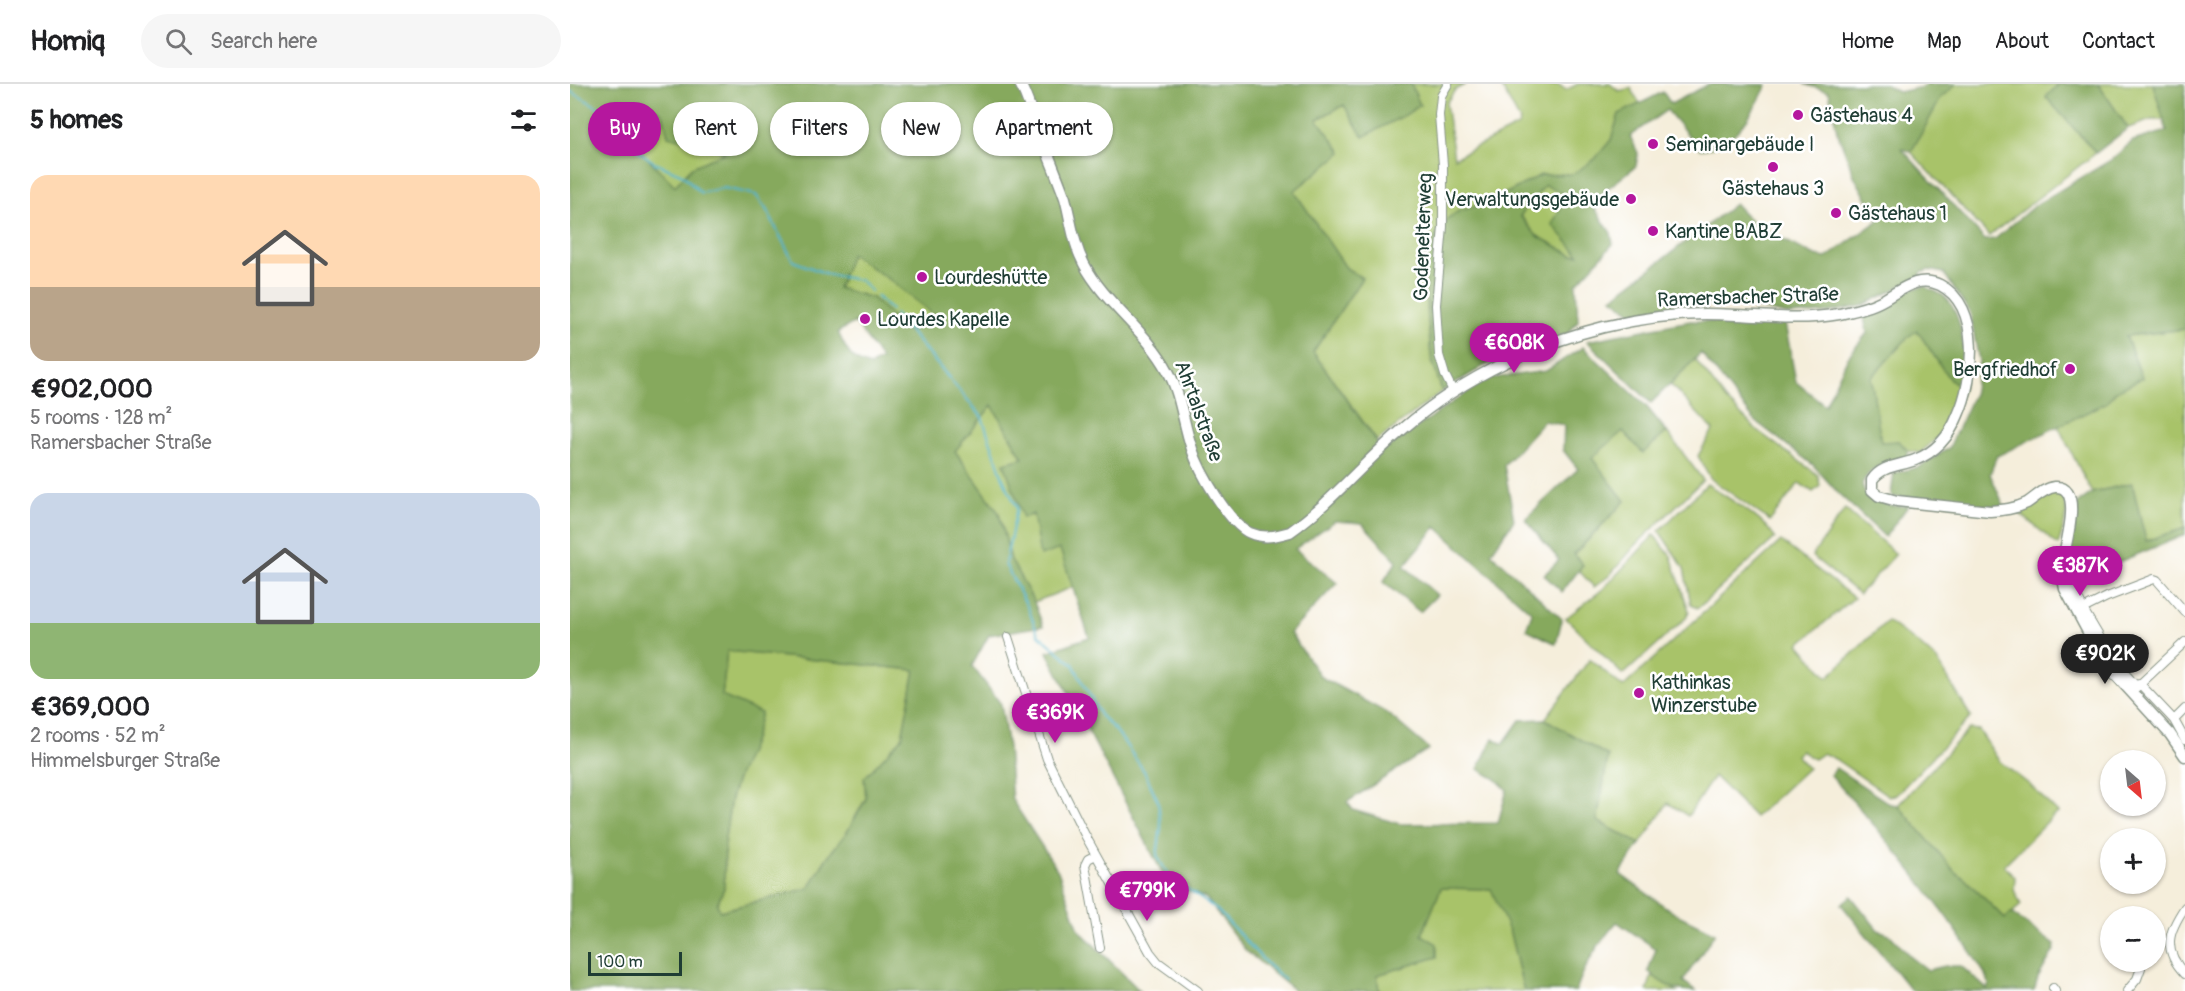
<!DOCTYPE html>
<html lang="en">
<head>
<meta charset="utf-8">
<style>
	:root { --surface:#fff; --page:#f6f6f6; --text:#202124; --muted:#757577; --line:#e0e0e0; --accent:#b5179e }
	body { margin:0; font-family:Pangolin,sans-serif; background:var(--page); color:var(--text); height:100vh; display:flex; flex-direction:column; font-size:22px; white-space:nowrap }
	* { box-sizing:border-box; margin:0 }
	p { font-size:20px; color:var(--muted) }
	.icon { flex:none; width:33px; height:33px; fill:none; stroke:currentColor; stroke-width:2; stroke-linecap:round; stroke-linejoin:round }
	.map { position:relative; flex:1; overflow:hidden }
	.sheet { display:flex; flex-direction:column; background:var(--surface); width:570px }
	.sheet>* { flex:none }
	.top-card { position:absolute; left:18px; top:18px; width:570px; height:54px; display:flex; gap:12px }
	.needle { width:39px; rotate:152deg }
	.tools { position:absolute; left:1530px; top:666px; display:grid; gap:12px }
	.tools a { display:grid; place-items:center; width:66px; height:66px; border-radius:50%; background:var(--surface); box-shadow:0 2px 4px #0004; font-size:30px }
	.scale { position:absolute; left:18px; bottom:15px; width:94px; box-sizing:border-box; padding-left:6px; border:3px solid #1f3d34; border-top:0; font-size:16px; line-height:21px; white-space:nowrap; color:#1f3d34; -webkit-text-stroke:4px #fff; paint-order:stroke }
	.price { position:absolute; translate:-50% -51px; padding:0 14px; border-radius:21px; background:var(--accent); color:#fff; font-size:20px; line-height:39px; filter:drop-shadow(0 2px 3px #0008) }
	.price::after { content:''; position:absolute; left:50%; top:36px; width:18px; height:14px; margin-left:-9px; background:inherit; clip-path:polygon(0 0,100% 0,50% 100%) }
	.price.on { background:#222; color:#fff }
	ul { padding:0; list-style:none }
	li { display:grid; align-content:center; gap:12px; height:318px; padding:0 30px }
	li span { display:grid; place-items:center; height:186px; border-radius:18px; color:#555 }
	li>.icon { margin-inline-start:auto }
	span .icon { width:108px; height:108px; fill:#fffc; stroke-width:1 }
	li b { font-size:26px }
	h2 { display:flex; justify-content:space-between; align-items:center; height:72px; padding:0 30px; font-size:26px }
	.tag { padding:0 21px; border-radius:27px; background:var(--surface); box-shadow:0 2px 4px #0004; font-size:21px; line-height:54px }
	.tag.on { background:var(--accent); color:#fff }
	header { display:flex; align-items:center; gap:36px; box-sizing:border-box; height:84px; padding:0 30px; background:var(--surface); border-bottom:2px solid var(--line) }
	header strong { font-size:28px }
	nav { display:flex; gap:33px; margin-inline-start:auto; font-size:21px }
	.search { width:420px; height:54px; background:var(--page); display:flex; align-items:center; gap:15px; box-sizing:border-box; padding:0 21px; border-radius:33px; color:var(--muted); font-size:22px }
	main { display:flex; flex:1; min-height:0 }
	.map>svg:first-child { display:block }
	.green { fill:#a8c369; stroke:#64804e; stroke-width:1.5 }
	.forest { fill:#86a95d; stroke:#527348; stroke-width:1.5; fill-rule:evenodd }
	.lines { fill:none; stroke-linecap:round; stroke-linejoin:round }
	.stream { stroke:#4eb4cd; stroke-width:2 }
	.street-casing { stroke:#8a9688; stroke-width:10 }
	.secondary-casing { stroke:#8a9688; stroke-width:13 }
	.street { stroke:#fff; stroke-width:8 }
	.secondary { stroke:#fff; stroke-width:10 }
	.poi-dot { fill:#b5179e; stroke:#fff; stroke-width:2 }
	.labels { text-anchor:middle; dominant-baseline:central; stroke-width:5; stroke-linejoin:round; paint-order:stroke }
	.poi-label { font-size:20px; fill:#1f3d34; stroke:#fff; text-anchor:start }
	.street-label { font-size:20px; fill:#1f3d34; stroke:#fff }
</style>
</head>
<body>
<header>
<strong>Homiq</strong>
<div class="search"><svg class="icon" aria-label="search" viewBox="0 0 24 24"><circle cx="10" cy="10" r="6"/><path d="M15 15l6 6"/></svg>Search here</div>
<nav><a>Home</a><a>Map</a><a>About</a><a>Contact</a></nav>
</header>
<main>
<section class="sheet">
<h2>5 homes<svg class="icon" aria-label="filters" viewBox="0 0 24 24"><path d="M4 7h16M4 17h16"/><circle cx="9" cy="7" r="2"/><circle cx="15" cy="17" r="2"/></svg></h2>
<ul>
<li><span style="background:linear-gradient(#ffd9b3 60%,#b9a48a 0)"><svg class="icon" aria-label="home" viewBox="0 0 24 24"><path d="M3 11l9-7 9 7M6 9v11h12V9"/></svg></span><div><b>€902,000</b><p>5 rooms · 128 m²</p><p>Ramersbacher Straße</p></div></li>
<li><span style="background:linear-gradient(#c9d6e8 70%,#8fb573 0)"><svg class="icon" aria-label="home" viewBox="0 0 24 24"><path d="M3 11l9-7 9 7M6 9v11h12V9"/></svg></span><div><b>€369,000</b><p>2 rooms · 52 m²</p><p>Himmelsburger Straße</p></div></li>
</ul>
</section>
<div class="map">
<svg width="1615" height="907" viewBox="0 0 1615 907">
	<rect width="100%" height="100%" fill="#fff"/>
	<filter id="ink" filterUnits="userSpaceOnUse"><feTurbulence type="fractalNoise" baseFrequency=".0167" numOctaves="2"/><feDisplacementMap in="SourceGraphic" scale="12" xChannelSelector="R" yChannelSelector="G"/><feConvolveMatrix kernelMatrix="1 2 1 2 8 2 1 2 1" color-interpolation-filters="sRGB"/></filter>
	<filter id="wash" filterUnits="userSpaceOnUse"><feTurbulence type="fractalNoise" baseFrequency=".008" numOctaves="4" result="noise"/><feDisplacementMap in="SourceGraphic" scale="24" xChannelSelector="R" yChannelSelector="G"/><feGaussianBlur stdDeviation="1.35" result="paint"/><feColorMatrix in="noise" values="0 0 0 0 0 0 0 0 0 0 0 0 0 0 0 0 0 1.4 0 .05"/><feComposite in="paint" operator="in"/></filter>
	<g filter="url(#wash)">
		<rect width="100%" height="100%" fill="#f5eedb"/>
		<path class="green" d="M841,0h55l-11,6 -9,13 8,55 64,-32 2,-5 -20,-37 59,1 7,5 12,-6h32l9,7 12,-3 9,16 -21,10 -8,26 -16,19 -22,15 -32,1 -51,27 -31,9 -36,44 8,102 11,34 -65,50 -64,-89 49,-74 -16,-10 -52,-77 48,-39 -25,-32 27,-16 20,32 41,-21 15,-10z
			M1386,0h103l-13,13 50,56 -107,83 -78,-84 30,-54z
			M1528,0h55l11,36h-13l-23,8z
			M72,17l21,13 5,22 59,16 -35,15 -17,19 -66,-67 22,-7z
			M975,101l24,11 10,59h-7l-36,-20 -16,-20z
			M281,170l39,26 46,36 -27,16 -37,-34 -34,-10z
			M1615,245v199l-39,13 -14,-58 -40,10 -34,-67 48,-23 10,-12 26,-13 -16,-42z
			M1347,246l33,50 13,8 -17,42 -26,23 -12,-2 -9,-10 -18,2 -10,-65 37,-41z
			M1125,275l31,41 32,31 60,44 2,11 -7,6 -14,-9 -29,38 -59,-42 -13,-23 15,-26 -43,-46z
			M422,321l31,54 -18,4 18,54 10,-4 27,35 13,39 -39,15 -23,-42 -12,-47 -44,-62z
			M1053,347l20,21 24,-20 36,48 -68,66 -26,30 -15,11 -15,-16 4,-6 -9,-10 51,-54 -34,-43z
			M1137,400c20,14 56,33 68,54l-77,70 -7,-3 -7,-37 -25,-37z
			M1487,407c17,13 6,38 1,54l-40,-33 34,-20z
			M1275,425l51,45 -37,40 -47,-38z
			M1084,451l17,21 18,55 -3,7 -63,57 -57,-57 37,-29z
			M1211,457l73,57 -55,46 29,33 59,-56 33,24 17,15 34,57 -75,78 -7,1 -54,-37 -12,-6 -9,6 -13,-8 -5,4 12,13 -53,49 -41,-41 -26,40 -20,-13 -28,41 -43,-23 11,-65 -63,-37 45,-60 33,28z
			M157,567l188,19 -13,68 -9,11 -46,83 -21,27 -17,29 -89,23 -3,-7 7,-16 1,-50 6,-40 6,-19 -15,-82z
			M1399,645l10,1 20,31 31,24 28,28 -5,3 -49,49 11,12 -1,13 7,15 -16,14 -41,-41 -8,-5 -58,-68z
			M871,804l51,1 18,44 14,58h-145l-2,-16 60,-18 -15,-22z
			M1082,891l25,16h-30z"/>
		<path class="forest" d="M0,0h841l9,21 -15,10 -42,22 -19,-32 -27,14 25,33 -48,39 52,77 16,10 -49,74 70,99 103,-72 60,-8 37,-24 63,59 21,26 -24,21 -20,-22 -31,27 33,43 -51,53 9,11 -21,27 -18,-17 15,-15 -34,-41 53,-50 -15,-19 1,-25 -20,-4 -40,44 10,55 -23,33 71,66 -6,25 -30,-15 6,-16 -96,-86 -32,39 33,29 -17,17 -37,-30 14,-21 -35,-38 -27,-2 -40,28 42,34 -47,50 31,44 66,36 42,36 -82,53 6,8 47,14 98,-1 9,-33 -11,-11 -18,-10 15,-31 10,6 17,-24 25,-1 63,37 -11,65 43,23 -20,30 54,39 41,20 -32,48 13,10c-20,0 -33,-5 -48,-20l8,-22 -39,-27c-19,21 -32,42 -41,69h-52l-14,-58 -19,-44 -50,-1 -19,47 15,9v13l-60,18 2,16h-84l-49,-40 -40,-53 -38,-14 -121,-232 42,-15 -29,-88 -20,7 -7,-42 -10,4 -19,-55 19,-5 -31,-53 -37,46 44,62 12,47 23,42 9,24 -54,9 -17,31 29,38 7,43 4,53 46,71 21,59 61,61h-570zM73,17l20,13 5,22 58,16 -34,15 -17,19 -65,-66 21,-8zM281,170l39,26 45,36 -26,16 -37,-34 -34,-10zM285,238l26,37 -11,7c-19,-5 -24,-16 -32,-34zM157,567l188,19 -13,68 -38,40 2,21 -19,33 -21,27 -17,29 -89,23 -3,-7 7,-16 1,-50 6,-40 6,-19 17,-39 7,-27 -39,-17z
			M1139,0l58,1c-13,26 -34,65 -67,64l-33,-39 -37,26 8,17 -2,13 -34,27 -9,13 18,27 2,11 -37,40 2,37 -11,13 -23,6 -60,26 -42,25 -11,-34 -8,-102 25,-37 11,-7 31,-9 51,-27 32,-1 22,-15 16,-19 8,-26 44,-22 8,12zM975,101l23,11 -16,28 27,31h-7l-35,-19 -17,-20z
			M1234,0h81l13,8 25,-5 3,-3h30l-15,14 -30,54 -10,-4 84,92 10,-1 40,-34 76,-45 22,-19 34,-10 -14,-47h32v245l-59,7 16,42 -26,13 -10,12 -109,53 -7,18 14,32 -47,-1 -34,-7 -30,-1 -2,-3 3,-21 25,-6 30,-19 24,-53 6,-34 -9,-48 -26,-40 -16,-3 -7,3v3l-59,30 -37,7 -38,2 -35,-8 -49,-3 -70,9 -21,-15 123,-94 20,21 60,31 11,2 53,-38 -24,-42 -18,-47 -8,-39z
			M1489,0h39l30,44 -32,25 -50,-56z
			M1355,202c6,4 15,7 20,11 20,19 21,66 18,91l-13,-8 -33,-50 -9,7 -37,41 10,64 18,-1 9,10v6c-20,5 -37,7 -46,27l5,14 24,8h17l-23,31 -46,-43 -26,-29 -59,-45 -53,-67 -50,50 -64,-62 103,-20 95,2 11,59 29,23 23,-48 19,-24 -4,-20 43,-23z
			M1562,399l14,58 39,-13v7l-118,48 1,-24 10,-56 14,-10z
			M1266,684l54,36 8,1 58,68 8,5 41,41 6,-6 44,32 -1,5 -16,28 -4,13h-122l-2,-2 -69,-85 10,-8 27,34 11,4 22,23 17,13 17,-4h16l26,23 2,-5 -2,-7c-45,-72 -100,-139 -157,-202z"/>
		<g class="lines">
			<path class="stream" d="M0,7l28,16 29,35 28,21 28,12 18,18 23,-5 32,7 10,14 27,52 37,14 30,5 11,11
				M306,212l15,14
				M325,230l87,103 21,61 14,30 -12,56 23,44 10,26 35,30 27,51 17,17 27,39 14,30 3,26 -4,29 12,20 48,34 51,55 17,15"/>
		</g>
	</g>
	<g filter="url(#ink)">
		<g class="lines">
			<g class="street-casing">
				<path id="street" d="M878,0l-7,12 -2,19 4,50v62l-7,78 3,50 6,20 8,16
					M1495,505h9l9,20
					M1615,528l-28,-32 -3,-1 -47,18 -24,12 29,49 23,27 5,-1 34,36 11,-11
					M438,553l39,122 38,76 65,117 8,10 40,29
					M1567,603l48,-45
					M1604,636l11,20
					M526,771l-8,4 -3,6 15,83
					M1615,823c-17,25 -23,43 0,67
					M1483,904l2,3
					M1557,907l10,-12 4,-11"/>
			</g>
			<g class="secondary-casing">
				<path id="secondary" d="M450,0c7,12 10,25 15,38 10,25 21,51 30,76 6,22 8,45 19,66 21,40 62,66 84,107 13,24 15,52 24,78 7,22 37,75 58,84 14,6 26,3 40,-1 40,-28 75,-71 113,-103 31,-27 66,-49 103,-67 61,-29 132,-48 200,-48 44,0 90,8 133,0 14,-3 29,-6 42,-13 19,-10 36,-27 59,-16 42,21 34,95 18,130 -8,20 -22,37 -43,45 -15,6 -33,5 -43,20v10l7,6 18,5 93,10c13,-1 25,-2 37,-8 8,-5 17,-15 28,-16 31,-2 8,64 7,79 0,9 1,15 3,23l39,73 66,72 15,22"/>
			</g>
			<use href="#street" class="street"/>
			<use href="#secondary" class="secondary"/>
		</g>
	</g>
	<g class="poi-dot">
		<circle cx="1228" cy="31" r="6"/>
		<circle cx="1083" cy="60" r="6"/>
		<circle cx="1203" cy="83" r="6"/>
		<circle cx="1061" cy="115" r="6"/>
		<circle cx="1266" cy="129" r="6"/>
		<circle cx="1083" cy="147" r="6"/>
		<circle cx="352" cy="193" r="6"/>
		<circle cx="295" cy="235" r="6"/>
		<circle cx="1500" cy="285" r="6"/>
		<circle cx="1069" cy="609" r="6"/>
	</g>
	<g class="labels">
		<g class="poi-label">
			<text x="1240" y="31">Gästehaus 4</text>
			<text x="1095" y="60">Seminargebäude I</text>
			<text x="1203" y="104" text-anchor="middle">Gästehaus 3</text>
			<text x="1049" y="115" text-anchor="end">Verwaltungsgebäude</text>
			<text x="1278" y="129">Gästehaus 1</text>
			<text x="1095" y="147">Kantine BABZ</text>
			<text x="364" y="193">Lourdeshütte</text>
			<text x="307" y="235">Lourdes Kapelle</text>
			<text x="1488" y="285" text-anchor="end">Bergfriedhof</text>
			<text x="1081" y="598">Kathinkas<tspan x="1081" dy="23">Winzerstube</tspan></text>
		</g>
		<g class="street-label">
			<text transform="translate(853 153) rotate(-88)">Godenelterweg</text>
			<text transform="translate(1178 213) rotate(-2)">Ramersbacher Straße</text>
			<text transform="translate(629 327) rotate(70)">Ahrtalstraße</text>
		</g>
	</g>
</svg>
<div class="tools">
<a><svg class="needle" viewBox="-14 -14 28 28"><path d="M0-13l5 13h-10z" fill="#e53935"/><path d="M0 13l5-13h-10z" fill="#757577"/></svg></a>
<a>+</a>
<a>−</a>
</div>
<div class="scale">100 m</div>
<b class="price" style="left:944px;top:290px">€608K</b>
<b class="price" style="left:1510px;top:513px">€387K</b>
<b class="price on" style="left:1535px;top:601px">€902K</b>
<b class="price" style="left:485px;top:660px">€369K</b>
<b class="price" style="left:577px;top:838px">€799K</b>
<div class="top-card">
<a class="tag on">Buy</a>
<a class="tag">Rent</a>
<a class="tag">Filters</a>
<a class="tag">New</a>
<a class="tag">Apartment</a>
</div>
</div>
</main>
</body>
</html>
